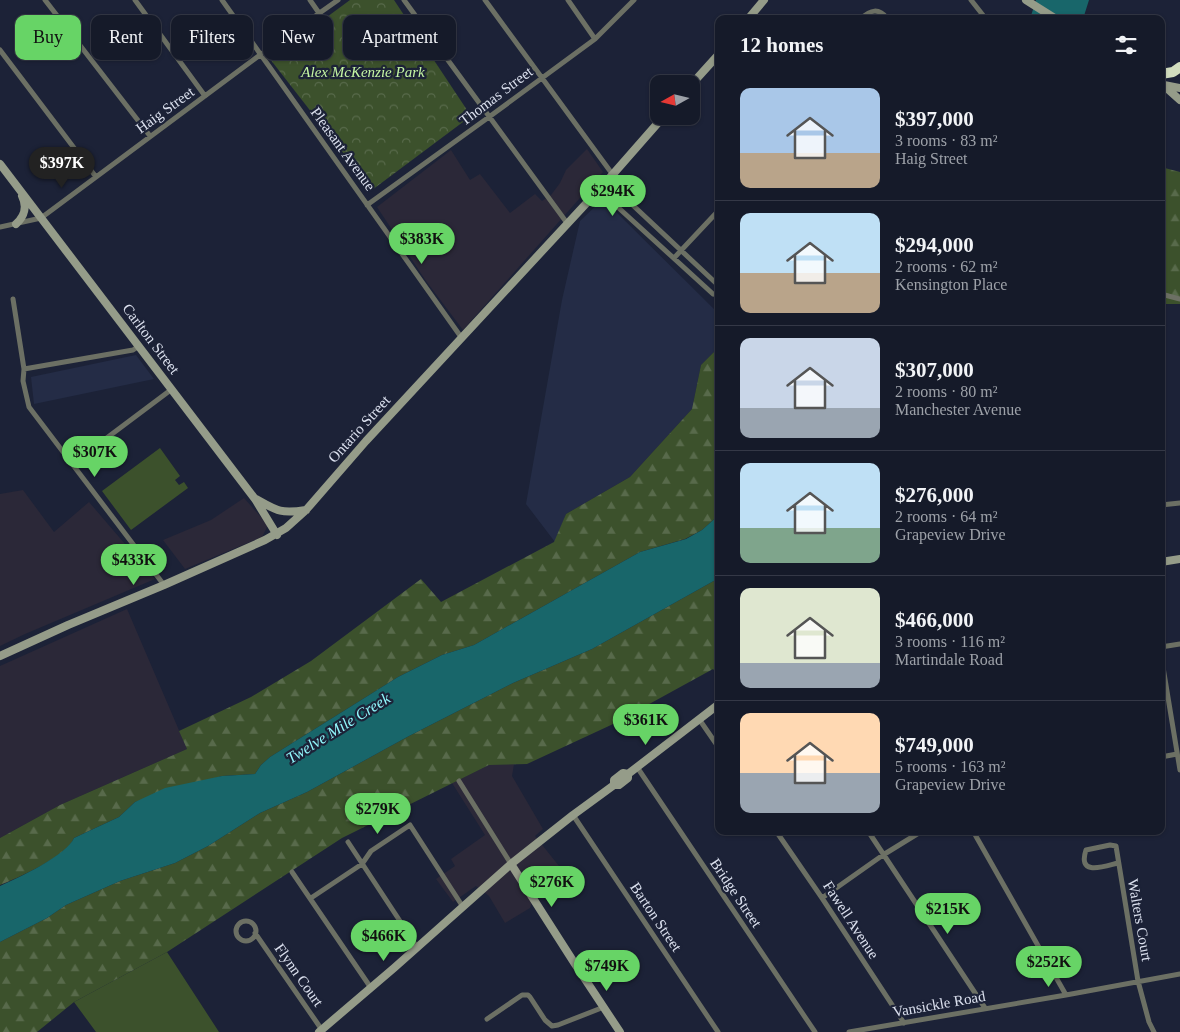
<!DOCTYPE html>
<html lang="en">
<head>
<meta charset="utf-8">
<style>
	:root { --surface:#151a29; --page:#1e2331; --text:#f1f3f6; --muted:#9da1a8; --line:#343846; --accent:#67d466 }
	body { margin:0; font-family:Georgia,serif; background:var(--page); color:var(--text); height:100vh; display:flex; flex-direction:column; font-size:19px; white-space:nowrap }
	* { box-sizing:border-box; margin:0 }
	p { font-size:16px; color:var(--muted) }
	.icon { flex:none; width:28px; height:28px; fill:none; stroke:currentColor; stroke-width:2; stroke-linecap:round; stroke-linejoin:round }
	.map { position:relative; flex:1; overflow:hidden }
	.panel { position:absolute; left:715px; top:15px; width:450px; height:820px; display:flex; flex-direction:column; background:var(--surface); border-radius:10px; box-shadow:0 1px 4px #0004,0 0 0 1px var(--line) }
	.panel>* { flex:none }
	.top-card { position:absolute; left:15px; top:15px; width:475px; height:45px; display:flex; gap:10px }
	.needle { width:32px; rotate:262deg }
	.buttons { position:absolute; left:650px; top:75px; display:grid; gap:10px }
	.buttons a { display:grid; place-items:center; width:50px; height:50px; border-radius:10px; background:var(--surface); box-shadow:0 1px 4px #0004,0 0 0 1px var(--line); font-size:25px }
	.price { position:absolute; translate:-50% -42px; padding:0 11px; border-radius:18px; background:var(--accent); color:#111; font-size:16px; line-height:32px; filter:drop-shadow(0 1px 2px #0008) }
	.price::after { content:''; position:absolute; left:50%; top:30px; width:15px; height:11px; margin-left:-8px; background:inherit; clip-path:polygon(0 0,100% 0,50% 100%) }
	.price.on { background:#222; color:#fff }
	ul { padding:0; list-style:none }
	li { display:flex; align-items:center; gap:15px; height:125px; padding:0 25px }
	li+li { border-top:1px solid var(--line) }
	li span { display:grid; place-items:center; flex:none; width:140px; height:100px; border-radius:10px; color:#555 }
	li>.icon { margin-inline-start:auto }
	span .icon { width:60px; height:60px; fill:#fffc; stroke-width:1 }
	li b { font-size:21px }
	h2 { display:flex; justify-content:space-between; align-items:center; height:60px; padding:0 25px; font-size:21px }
	.tag { padding:0 18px; border-radius:10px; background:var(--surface); box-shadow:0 1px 4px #0004,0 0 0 1px var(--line); font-size:18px; line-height:45px }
	.tag.on { background:var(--accent); color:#111 }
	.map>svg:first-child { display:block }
	.commercial { fill:#2b2838 }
	.built { fill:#242c46 }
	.grass { fill:#3c512c }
	.forest { fill:url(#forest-firs) }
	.park { fill:url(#park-crowns) }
	.water { fill:#18666a }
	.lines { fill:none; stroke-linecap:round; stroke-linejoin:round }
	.street { stroke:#6c7064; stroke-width:5 }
	.secondary { stroke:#959c89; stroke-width:8 }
	.highway { stroke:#d2ddbf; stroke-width:10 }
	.labels { text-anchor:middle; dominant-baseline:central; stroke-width:4.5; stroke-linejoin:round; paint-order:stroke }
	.park-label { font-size:15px; font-style:italic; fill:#c5f6a3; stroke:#1c2237 }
	.street-label { font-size:15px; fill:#dbe0ee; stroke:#1c2237 }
	.water-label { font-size:16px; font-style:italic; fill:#91f7fc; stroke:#1c2237 }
</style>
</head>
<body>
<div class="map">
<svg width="1180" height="1032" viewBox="0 0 1180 1032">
	<defs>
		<pattern id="forest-firs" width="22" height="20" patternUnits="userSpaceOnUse" patternTransform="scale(1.25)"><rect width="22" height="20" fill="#3c512c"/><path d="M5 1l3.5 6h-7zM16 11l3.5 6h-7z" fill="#586a4b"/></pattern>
		<pattern id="park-crowns" width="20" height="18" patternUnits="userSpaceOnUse" patternTransform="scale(1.25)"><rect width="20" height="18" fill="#3c512c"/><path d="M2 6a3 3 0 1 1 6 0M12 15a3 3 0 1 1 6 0" fill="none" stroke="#586a4b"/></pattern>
	</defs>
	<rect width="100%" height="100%" fill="#1c2237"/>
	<path class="commercial" d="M587,149l16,23 -140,158 -37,-49 -49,-74 74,-57 19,30 10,-6 30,39 25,-19 7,7 9,-6 9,-12 6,-13z
		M23,490l31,42 35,-30 66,77 -130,55 -25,12v-152z
		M244,498l24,27 -6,12 -77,32 -22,-29 48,-20z
		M127,609l60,140 -127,56 -60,33v-172z
		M514,764l-2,12 31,53 -8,7 28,35 -27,19 -6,18 -25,15 -16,-27 -13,-10 -23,16 -17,-23 19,-13 -4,-7 34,-24 -33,-52 37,-18z"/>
	<path class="built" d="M603,199l116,115v33l-18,18 -9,44 -62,68 -64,37 -11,28 -29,-38 36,-204 18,-79z
		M136,355l18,24 -120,25 -3,-27z"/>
	<path class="grass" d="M160,448l20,28 -5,4 4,5 5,-3 4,6 -57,42 -29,-39z
		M167,952l52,80h-123l-22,-30z"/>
	<path class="forest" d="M1161,167l19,5v132h-19z
		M719,347v168l-17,15 -17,9 -45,13 -166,93 -32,10 -44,22 -128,80 -9,8 -6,9 -33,2 -87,26 -16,15 -45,21c-7,18 -56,40 -74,47v-47l60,-33 127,-56 -8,-18 72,-34 60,-36 110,-82 20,23 113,-60 12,-28 64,-37 62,-68 9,-44z
		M719,578v98l-6,-7 -102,56 -84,39 -38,1 -147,73 -175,114 -93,50 -37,30h-37v-90l47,-24 19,-13 54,-24 55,-18 33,-17 52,-33 47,-21 102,-56 104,-53 79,-34z"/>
	<path class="park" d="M350,0h44l77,116 -99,74 -102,-131z"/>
	<path class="water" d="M1036,0h53l-6,19h-53z
		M719,515v63l-127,71 -79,34 -104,53 -102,56 -47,21 -52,33 -33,17 -55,18 -54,24 -19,13 -47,24v-56c18,-8 67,-31 74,-48l45,-21 16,-15 30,-14 57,-12 33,-2 6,-9 9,-8 128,-80 44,-22 32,-10 166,-93 46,-13 16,-9z"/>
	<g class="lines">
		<path class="street" d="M45,0l105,136
			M135,0l70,96
			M222,0l239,337
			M310,0l9,13
			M404,0l163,223
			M485,0l128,175
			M568,0l27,39
			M971,0l15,19
			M860,19c11,-9 18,-12 28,0
			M0,50l96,127
			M607,181l112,105
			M599,190l114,104 6,1
			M367,205l122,-88 106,-78 39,-39
			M0,227l41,-9 219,-163 78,-55
			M674,258l45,-48
			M1161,294l19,5
			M13,299l11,70 -1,12 6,26 135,178
			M24,369l109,-19 6,-4
			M72,464l100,-75
			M1161,505l19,-2
			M1161,647l19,-3
			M1161,655l19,115
			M699,719l20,29
			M1161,757l16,-3
			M637,767l178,265
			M459,781l52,83
			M573,815l145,217
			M776,831l46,67 82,125
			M868,831l117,177
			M973,831l93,164
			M348,842l69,105
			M1118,863c-13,3 -41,14 -32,-13l24,-5 6,1 22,135 11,41 5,10
			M292,872l79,116
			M311,898l51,-34 9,-13 39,-26 53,82
			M822,898l61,-43 39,-24
			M236 931a10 10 0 1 1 20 0a10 10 0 1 1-20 0Z
			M255,933l67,97
			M487,1019l35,-24h6l2,2 15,23 7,6 6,-1 46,-18
			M849,1032l217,-37 114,-21"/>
		<path class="secondary" d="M1026,0l30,19
			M748,19l16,-19
			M1161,83l19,17
			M691,85l28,-31
			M1164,85l16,3
			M0,164l255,335 22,36
			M16,224c9,-8 11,-18 6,-28
			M256,499c21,12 25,15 50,11
			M1161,562l19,-3
			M0,656l68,-31 96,-40 101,-45 21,-12 20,-18 60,-69 241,-260 57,-65
			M614,785v-5l9,-7 5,1 91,-70
			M511,864l64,100 45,68
			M319,1032l75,-64 117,-104 62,-49 41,-30h5l9,-7v-4"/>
		<path class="highway" d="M1161,74l12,-2 7,-5"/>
	</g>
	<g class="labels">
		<g class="park-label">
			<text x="363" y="72">Alex McKenzie Park</text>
		</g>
		<g class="street-label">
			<text transform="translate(496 96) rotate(-37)">Thomas Street</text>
			<text transform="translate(165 110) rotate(-36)">Haig Street</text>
			<text transform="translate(343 149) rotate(54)">Pleasant Avenue</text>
			<text transform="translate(151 339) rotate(53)">Carlton Street</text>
			<text transform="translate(359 429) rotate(-48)">Ontario Street</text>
			<text transform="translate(736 893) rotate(56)">Bridge Street</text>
			<text transform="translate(656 917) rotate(56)">Barton Street</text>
			<text transform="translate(851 920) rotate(57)">Fawell Avenue</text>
			<text transform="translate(1140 920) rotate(80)">Walters Court</text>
			<text transform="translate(299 975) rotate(55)">Flynn Court</text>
			<text transform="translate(939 1004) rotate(-10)">Vansickle Road</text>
		</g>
		<g class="water-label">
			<text transform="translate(338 728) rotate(-32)">Twelve Mile Creek</text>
		</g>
	</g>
</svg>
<div class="buttons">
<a><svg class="needle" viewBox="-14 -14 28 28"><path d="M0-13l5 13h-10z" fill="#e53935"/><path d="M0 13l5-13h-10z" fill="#9da1a8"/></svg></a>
</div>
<b class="price on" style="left:62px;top:189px">$397K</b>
<b class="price" style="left:613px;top:217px">$294K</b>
<b class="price" style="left:422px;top:265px">$383K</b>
<b class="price" style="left:95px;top:478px">$307K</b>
<b class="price" style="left:134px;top:586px">$433K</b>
<b class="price" style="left:646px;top:746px">$361K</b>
<b class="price" style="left:378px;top:835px">$279K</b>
<b class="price" style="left:552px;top:908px">$276K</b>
<b class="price" style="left:948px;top:935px">$215K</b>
<b class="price" style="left:384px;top:962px">$466K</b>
<b class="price" style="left:1049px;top:988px">$252K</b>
<b class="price" style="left:607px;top:992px">$749K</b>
<div class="top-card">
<a class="tag on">Buy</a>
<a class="tag">Rent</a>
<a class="tag">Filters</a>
<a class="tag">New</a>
<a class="tag">Apartment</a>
</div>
<section class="panel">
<h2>12 homes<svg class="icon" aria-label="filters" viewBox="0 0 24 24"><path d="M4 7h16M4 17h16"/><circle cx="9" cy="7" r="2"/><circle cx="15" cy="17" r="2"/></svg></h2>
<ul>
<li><span style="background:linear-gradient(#a9c7e8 65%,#b9a48a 0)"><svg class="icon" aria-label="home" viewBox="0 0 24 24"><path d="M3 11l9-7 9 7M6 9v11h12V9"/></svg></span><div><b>$397,000</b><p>3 rooms · 83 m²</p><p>Haig Street</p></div></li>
<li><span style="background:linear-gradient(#bfe0f5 60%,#b9a48a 0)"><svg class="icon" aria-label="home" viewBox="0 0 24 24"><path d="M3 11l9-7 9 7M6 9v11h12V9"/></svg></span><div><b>$294,000</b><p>2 rooms · 62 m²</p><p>Kensington Place</p></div></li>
<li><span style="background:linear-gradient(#c9d6e8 70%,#9aa5b1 0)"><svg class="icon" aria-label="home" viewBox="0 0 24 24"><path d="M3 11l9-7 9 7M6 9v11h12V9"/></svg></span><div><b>$307,000</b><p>2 rooms · 80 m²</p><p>Manchester Avenue</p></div></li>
<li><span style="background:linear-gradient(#bfe0f5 65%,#7fa58c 0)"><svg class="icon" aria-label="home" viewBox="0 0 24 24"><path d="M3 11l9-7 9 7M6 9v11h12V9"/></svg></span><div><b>$276,000</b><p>2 rooms · 64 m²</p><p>Grapeview Drive</p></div></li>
<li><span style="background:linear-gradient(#dfe7d0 75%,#9aa5b1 0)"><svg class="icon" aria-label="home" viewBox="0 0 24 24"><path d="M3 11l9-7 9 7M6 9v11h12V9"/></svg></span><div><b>$466,000</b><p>3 rooms · 116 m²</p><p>Martindale Road</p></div></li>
<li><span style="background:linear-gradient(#ffd9b3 60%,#9aa5b1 0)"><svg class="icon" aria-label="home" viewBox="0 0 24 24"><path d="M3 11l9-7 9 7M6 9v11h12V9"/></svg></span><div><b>$749,000</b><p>5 rooms · 163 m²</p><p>Grapeview Drive</p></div></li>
</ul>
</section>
</div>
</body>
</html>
